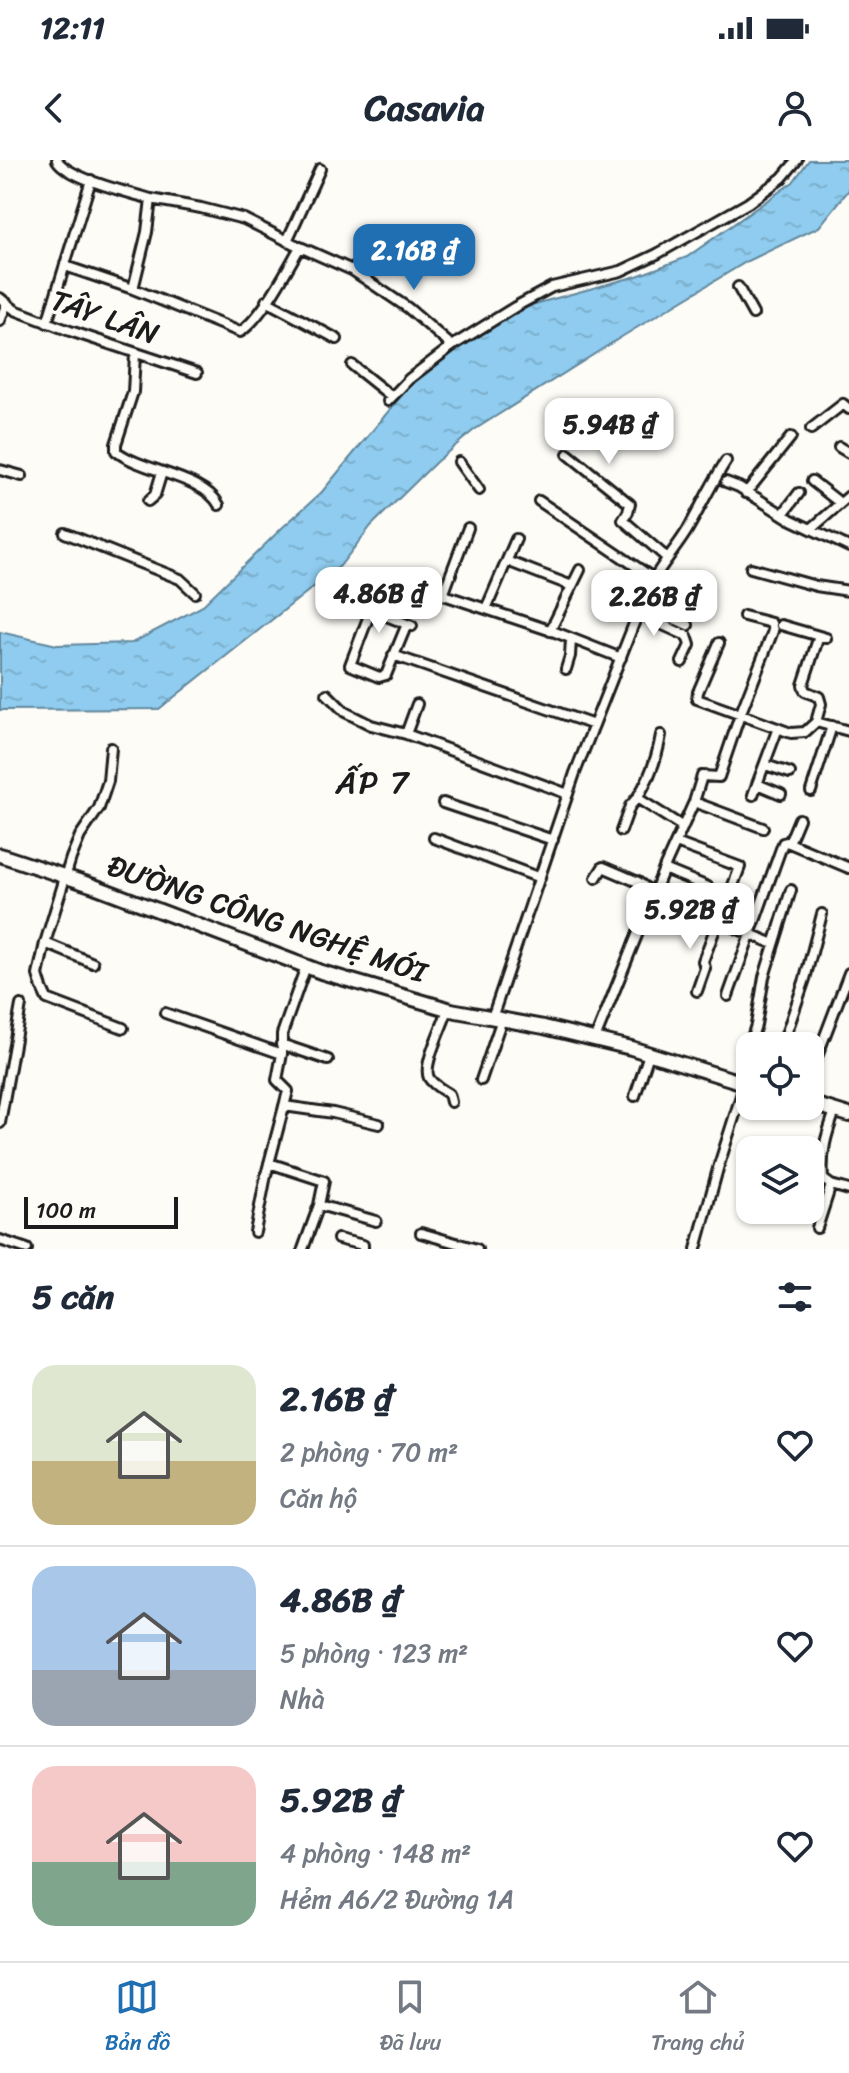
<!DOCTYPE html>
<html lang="vi">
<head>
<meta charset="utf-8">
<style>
	:root { --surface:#fff; --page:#f2f2f3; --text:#1f2937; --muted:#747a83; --line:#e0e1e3; --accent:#1f6fb2 }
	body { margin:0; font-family:Sriracha,sans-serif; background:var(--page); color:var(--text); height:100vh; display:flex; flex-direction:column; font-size:30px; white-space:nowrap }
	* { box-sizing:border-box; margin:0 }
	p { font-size:26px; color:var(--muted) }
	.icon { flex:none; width:44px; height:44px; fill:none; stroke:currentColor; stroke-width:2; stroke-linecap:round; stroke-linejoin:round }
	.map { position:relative; height:1089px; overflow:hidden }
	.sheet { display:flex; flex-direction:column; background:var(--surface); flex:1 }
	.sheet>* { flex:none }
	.fabs { position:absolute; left:736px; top:872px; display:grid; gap:16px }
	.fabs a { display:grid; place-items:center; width:88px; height:88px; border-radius:16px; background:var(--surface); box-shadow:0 2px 6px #0004; font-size:40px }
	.scale { position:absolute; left:24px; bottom:20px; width:154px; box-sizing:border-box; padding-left:8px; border:4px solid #1c1c1c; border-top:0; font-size:22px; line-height:28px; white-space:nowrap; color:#1c1c1c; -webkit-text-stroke:6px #fdfcf7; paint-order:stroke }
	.price { position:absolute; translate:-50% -68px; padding:0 18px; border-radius:16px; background:#fff; color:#222; font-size:26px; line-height:52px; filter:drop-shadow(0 2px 4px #0008) }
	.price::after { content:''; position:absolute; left:50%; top:48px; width:24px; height:18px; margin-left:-12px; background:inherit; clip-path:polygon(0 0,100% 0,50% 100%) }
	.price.selected { background:var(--accent); color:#fff }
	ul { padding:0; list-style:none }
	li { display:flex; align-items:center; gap:24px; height:200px; padding:0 32px }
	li+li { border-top:2px solid var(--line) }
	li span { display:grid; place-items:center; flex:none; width:224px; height:160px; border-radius:24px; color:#555 }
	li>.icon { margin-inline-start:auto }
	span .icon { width:96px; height:96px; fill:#fffc; stroke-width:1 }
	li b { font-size:34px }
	h2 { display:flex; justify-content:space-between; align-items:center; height:96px; padding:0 32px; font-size:34px }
	.status { display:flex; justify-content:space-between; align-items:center; height:56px; padding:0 40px; background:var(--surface); direction:ltr }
	.status svg { height:22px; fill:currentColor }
	header { display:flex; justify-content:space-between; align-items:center; height:104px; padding:0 32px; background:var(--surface); font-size:36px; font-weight:700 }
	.dock { display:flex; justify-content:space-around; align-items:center; height:112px; border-top:2px solid var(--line); background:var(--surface); font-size:22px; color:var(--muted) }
	.dock a { display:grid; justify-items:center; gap:4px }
	.dock .selected { color:var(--accent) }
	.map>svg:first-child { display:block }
	.water { fill:url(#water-ripples); stroke:#61869b; stroke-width:2 }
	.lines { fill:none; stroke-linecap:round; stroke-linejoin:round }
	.street-casing { stroke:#1c1c1c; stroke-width:14 }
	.secondary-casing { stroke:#1c1c1c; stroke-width:18 }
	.street { stroke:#fdfcf7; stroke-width:8 }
	.secondary { stroke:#fdfcf7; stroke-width:12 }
	.labels { text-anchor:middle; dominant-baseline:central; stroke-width:7; stroke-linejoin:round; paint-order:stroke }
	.street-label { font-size:30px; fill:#1c1c1c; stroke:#fdfcf7 }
	.neighbourhood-label { font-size:32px; letter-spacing:2px; fill:#1c1c1c; stroke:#fdfcf7 }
</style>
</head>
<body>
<div class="status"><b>12:11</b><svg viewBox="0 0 49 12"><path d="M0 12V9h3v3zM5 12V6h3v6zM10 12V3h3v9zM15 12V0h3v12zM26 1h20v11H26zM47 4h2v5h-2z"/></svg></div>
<header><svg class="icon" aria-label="back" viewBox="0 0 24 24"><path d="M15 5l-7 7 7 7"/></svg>Casavia<svg class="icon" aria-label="person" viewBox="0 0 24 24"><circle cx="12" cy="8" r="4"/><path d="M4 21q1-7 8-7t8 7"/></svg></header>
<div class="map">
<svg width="849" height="1089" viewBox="0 0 849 1089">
	<defs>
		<pattern id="water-ripples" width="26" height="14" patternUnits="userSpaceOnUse" patternTransform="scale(2)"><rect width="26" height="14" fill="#8fccef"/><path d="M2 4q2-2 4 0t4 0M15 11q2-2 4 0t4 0" fill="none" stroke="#7bafcc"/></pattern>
	</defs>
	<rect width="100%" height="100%" fill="#fdfcf7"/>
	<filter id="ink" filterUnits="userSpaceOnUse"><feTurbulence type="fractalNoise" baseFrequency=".0125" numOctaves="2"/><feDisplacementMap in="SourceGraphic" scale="16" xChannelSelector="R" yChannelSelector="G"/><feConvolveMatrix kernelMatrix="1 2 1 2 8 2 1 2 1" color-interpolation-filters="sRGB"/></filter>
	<g filter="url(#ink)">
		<path class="water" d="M809,0h40v30l-30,37 -73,35 -123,74 -149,94 -38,32 -65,64 -31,40 -181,143 -159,1v-78l57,13 75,-2 69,-36 82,-80 38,-34 94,-114 42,-34 67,-38 113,-31 50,-19 106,-75z"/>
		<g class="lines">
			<g class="street-casing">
				<path id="street" d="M57,0c12,19 71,32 94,39l-4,33 -14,57 107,43c22,-14 46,-61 60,-85
					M151,39l50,9 43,11 56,28 52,23 56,38 44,38
					M287,81l33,-72
					M65,106l68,23
					M738,127l15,27
					M0,138l15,12 55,21 127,42
					M266,141l71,38
					M0,161l7,-18
					M47,163l44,-143
					M135,194l-2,38 -17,52v7c26,21 88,25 103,54
					M352,205l40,32
					M388,241l21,-22 43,-33 63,-39 37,-20 69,-16 36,-17 91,-51 34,-25 15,-18
					M811,269l32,-25 6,5
					M839,287l10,6
					M568,294l62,50 -2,8 -5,8 44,38
					M459,302l20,28
					M0,310l22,6
					M812,321l28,22
					M726,322l13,5 51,32 59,28
					M746,333l45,-56
					M148,341l7,-6 7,-23
					M539,341l114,77
					M783,354l16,-21
					M811,369l38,-33
					M65,373l115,46 15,14
					M507,401l65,25
					M751,408l65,18 33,5
					M435,432l120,40 66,26
					M443,435l25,-67
					M374,436l-3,14 -21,55 29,12 7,-2 21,-51
					M642,444l46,21
					M486,449l30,-70
					M371,450l41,16
					M639,451l13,9 35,16 3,9 -8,17
					M781,465l45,13
					M550,471l30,-61
					M719,483l-21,49 -1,7 94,34 14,-1 11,-10 33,9
					M393,495l201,70
					M566,509l4,-13 1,-17
					M327,534l18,18 26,13 35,9 162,60
					M816,562l5,-18 -2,-7 -14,-6 -2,-6 16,-49
					M406,574l11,-30
					M661,575c-4,24 -11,43 -24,63l46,29
					M111,588l-3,33 -9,27 -19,28 -9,22 -26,85 -7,32 4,13 5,11 76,29
					M765,605l25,8
					M757,624l24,10
					M811,631l21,-65
					M753,635l25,-67
					M694,642l69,26
					M443,643l110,37
					M621,671l9,-25 7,-8
					M434,678l106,40
					M676,683l64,24 -8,21
					M789,683l10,-24
					M664,709l44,18
					M596,718l7,-11 35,15 16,12 120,50
					M45,783l48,20
					M697,831l8,-23 -2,-7 15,-40
					M728,836l55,-153 4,-1 62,26
					M448,849c-4,15 -26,56 -19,69 4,7 14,12 20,16l2,8
					M165,853l117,41
					M492,858l83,-245 71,-180c11,-24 29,-42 42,-64 13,-23 24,-46 38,-68
					M595,879l70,-173 29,-64 8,-26 17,1 21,-62 33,-84 -2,-8 -27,-7
					M281,884l47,16
					M782,886l23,-67 17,-65
					M810,915l39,-102
					M481,920l21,-61
					M738,921l18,-56 8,-48 27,-87
					M635,936l14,-42
					M284,946l49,7 46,11
					M835,951c-9,25 -14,41 -12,68l8,6 18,5
					M0,963l21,-118
					M269,1003l55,18 -5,24 -16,44
					M319,1045l57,16
					M817,1068l14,-43
					M255,1072l11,-57 22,-84 -11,-11 5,-26v-20l24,-68
					M421,1073l56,16
					M338,1079l25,6v4
					M0,1080l27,9
					M696,1089l23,-84 26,-82"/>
			</g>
			<g class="secondary-casing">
				<path id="secondary" d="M0,695l94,31 227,86 130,38 93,17 87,21 119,37
					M810,943l39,12"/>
			</g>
			<use href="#street" class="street"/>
			<use href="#secondary" class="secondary"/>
		</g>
	</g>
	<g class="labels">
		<g class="street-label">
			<text transform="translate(105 157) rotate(19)">TÂY LÂN</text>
			<text transform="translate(267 759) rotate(19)">ĐƯỜNG CÔNG NGHỆ MỚI</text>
		</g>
		<g class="neighbourhood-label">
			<text x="373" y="622">ẤP 7</text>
		</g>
	</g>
</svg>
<div class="fabs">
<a><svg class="icon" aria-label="locate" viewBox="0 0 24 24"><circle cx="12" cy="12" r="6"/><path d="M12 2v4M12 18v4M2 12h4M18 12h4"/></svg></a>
<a><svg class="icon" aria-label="layers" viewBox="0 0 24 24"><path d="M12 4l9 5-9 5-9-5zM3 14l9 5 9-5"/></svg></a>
</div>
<div class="scale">100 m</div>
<b class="price selected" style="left:414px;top:132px">2.16B ₫</b>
<b class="price" style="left:609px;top:306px">5.94B ₫</b>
<b class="price" style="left:379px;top:475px">4.86B ₫</b>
<b class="price" style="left:654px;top:478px">2.26B ₫</b>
<b class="price" style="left:690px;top:791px">5.92B ₫</b>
</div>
<section class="sheet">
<h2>5 căn<svg class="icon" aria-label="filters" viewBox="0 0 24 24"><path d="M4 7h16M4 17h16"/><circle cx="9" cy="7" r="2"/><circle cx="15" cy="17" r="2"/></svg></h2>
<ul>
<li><span style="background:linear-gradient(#dfe7d0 60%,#c2b280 0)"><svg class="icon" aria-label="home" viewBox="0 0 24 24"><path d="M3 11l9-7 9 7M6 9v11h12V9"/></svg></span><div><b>2.16B ₫</b><p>2 phòng · 70 m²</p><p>Căn hộ</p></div><svg class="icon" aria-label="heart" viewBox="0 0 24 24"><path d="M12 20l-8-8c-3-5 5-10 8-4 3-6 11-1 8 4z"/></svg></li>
<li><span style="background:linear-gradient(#a9c7e8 65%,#9aa5b1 0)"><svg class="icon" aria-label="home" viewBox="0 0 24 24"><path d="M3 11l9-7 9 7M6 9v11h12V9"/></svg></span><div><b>4.86B ₫</b><p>5 phòng · 123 m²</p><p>Nhà</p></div><svg class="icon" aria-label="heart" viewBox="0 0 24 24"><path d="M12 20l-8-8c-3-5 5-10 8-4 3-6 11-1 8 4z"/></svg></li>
<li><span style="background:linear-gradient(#f6c9c9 60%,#7fa58c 0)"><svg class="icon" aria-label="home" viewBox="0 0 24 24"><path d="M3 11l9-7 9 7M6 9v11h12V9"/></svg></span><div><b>5.92B ₫</b><p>4 phòng · 148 m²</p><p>Hẻm A6/2 Đường 1A</p></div><svg class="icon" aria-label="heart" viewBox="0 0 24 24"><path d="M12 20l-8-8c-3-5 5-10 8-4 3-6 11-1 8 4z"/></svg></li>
</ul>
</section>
<nav class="dock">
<a class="selected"><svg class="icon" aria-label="map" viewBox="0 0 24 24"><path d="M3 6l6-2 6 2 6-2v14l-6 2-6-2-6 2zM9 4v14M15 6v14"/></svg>Bản đồ</a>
<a><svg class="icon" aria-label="saved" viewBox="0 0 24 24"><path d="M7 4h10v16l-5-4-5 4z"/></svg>Đã lưu</a>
<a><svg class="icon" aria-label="home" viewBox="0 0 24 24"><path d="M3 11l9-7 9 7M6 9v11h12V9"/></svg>Trang chủ</a>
</nav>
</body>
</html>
